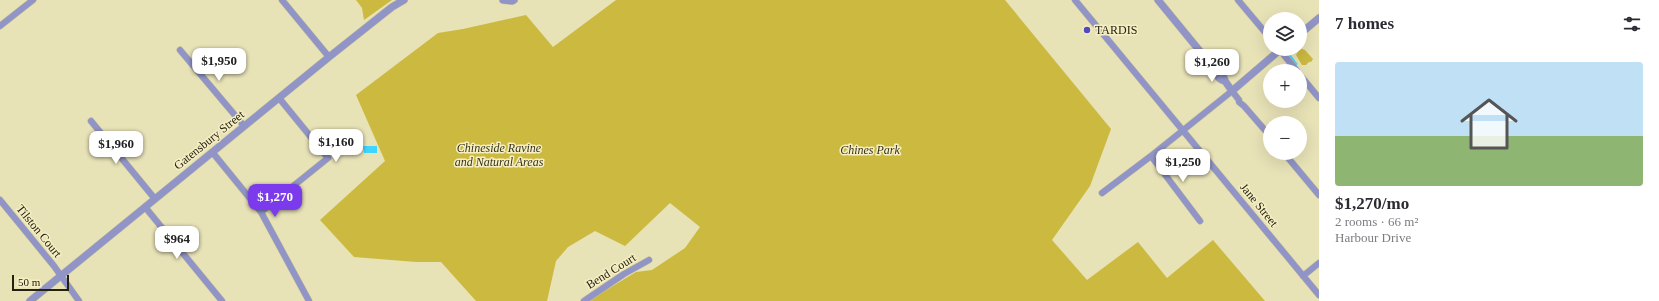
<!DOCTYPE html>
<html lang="en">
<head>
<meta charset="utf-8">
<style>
	:root { --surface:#fff; --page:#f7f7f7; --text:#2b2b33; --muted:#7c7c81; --accent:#7c3aed }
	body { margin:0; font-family:Georgia,serif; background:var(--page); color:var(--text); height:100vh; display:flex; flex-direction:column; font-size:15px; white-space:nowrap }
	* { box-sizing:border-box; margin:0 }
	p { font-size:13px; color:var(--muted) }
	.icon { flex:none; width:22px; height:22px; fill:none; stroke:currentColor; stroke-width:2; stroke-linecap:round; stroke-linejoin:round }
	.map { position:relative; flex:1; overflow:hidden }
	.panel { display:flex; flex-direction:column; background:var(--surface); width:340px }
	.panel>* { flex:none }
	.tools { position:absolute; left:1263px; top:12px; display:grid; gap:8px }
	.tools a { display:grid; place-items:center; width:44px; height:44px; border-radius:50%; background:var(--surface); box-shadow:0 4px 16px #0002; font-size:20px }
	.scale { position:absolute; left:12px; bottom:10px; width:57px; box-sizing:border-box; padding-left:4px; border:2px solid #242111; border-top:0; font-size:11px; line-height:14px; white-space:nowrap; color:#242111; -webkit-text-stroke:3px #f6efc4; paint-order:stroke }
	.price { position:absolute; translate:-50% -34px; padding:0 9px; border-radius:8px; background:#fff; color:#222; font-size:13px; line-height:26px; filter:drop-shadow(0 1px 2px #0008) }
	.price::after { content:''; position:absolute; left:50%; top:24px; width:12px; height:9px; margin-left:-6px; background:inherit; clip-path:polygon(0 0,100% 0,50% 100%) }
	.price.on { background:var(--accent); color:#fff }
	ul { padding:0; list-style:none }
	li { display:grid; align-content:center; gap:8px; height:212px; padding:0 16px }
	li span { display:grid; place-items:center; height:124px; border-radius:4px; color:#555 }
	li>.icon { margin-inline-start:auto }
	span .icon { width:72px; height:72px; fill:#fffc; stroke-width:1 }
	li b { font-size:17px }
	h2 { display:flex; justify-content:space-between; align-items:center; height:48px; padding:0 16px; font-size:17px }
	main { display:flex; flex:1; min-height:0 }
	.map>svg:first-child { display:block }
	.green { fill:#ccb940 }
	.water { fill:#3ed5fe }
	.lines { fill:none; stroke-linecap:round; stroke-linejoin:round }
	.stream { stroke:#3ed5fe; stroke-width:2.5 }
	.minor-casing { stroke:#c5bf99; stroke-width:7 }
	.tertiary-casing { stroke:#c5bf99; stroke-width:8 }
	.minor { stroke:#9094c7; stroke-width:6 }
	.tertiary { stroke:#9094c7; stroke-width:7 }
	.poi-dot { fill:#5149c0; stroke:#f6efc4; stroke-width:1.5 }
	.labels { text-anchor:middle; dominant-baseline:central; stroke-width:3; stroke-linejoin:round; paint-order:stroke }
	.poi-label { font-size:12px; fill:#242111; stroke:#f6efc4; text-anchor:start }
	.street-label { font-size:12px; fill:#242111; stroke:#f6efc4 }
	.park-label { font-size:12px; font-style:italic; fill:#353118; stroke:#f6efc4 }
</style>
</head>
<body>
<main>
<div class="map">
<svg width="1319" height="301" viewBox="0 0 1319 301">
	<rect width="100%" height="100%" fill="#e8e2b7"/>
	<path class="green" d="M356,0h36l-28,20 -2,-12z
		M616,0h389l106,129 -21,57 -38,54 35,40 51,-38 29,36 46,-38 52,61h-677l48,-29 16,-2 33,-22 15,-21 -30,-24 -45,43 -30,-15 -27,16 -12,14 -9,40h-71l-35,-39h-25l-62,-5 -34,-37 65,-59 -29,-66 82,-62 25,-4 63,-14 27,32z
		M1300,48l5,2 8,9 -2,3h-2l-3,3h-4l-6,-10z"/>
	<path class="water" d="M363,146h14v7h-13z"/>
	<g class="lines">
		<path class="stream" d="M1290,56l6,8"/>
		<g class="minor-casing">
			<path id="minor" d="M282,0l47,57
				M1075,0l244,295
				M1238,0l32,38
				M0,26l33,-26
				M1279,49l18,22
				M180,50l64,76
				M1300,75l19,23
				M91,121l64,78
				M213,153l48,59 48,89
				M1284,153l35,42
				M1151,156l49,65
				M1102,193l49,-37 81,-65 7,9v2l5,4 26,30
				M0,200l54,66 25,35
				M145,207l77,94
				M261,212l67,-54 -49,-60
				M1303,276l16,-13
				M584,301l40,-27 25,-14"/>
		</g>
		<g class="tertiary-casing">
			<path id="tertiary" d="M503,0l9,1 2,-1
				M1158,0l59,72c0,5 3,8 8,9
				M1300,34l19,-16
				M1224,78l1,3 7,10 49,-42
				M30,301l299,-244 63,-50 12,-7"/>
		</g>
		<use href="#minor" class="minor"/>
		<use href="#tertiary" class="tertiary"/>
	</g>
	<circle class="poi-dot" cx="1087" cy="30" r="4"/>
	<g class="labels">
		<g class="poi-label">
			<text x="1095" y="30">TARDIS</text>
		</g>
		<g class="street-label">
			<text transform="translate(209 140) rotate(-39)">Gatensbury Street</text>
			<text transform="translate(1259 205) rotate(51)">Jane Street</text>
			<text transform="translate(39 231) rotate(51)">Tilston Court</text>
			<text transform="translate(611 271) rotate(-32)">Bend Court</text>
		</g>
		<g class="park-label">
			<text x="499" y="148">Chineside Ravine<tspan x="499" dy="14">and Natural Areas</tspan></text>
			<text x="870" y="150">Chines Park</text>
		</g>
	</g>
</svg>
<div class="tools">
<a><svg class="icon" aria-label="layers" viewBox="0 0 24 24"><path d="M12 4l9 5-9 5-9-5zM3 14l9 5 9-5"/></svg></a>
<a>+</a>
<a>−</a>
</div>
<div class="scale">50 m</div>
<b class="price" style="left:219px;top:82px">$1,950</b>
<b class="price" style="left:1212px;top:83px">$1,260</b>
<b class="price" style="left:336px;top:163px">$1,160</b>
<b class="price" style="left:116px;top:165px">$1,960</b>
<b class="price" style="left:1183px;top:183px">$1,250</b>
<b class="price on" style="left:275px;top:218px">$1,270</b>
<b class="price" style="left:177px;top:260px">$964</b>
</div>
<section class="panel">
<h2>7 homes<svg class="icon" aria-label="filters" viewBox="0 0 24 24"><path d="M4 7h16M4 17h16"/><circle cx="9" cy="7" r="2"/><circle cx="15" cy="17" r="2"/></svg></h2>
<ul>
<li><span style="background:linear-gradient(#bfe0f5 60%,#8fb573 0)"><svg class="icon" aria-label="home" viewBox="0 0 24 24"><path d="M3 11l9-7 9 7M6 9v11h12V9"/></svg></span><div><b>$1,270/mo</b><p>2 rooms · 66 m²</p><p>Harbour Drive</p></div></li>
</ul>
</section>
</main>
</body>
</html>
